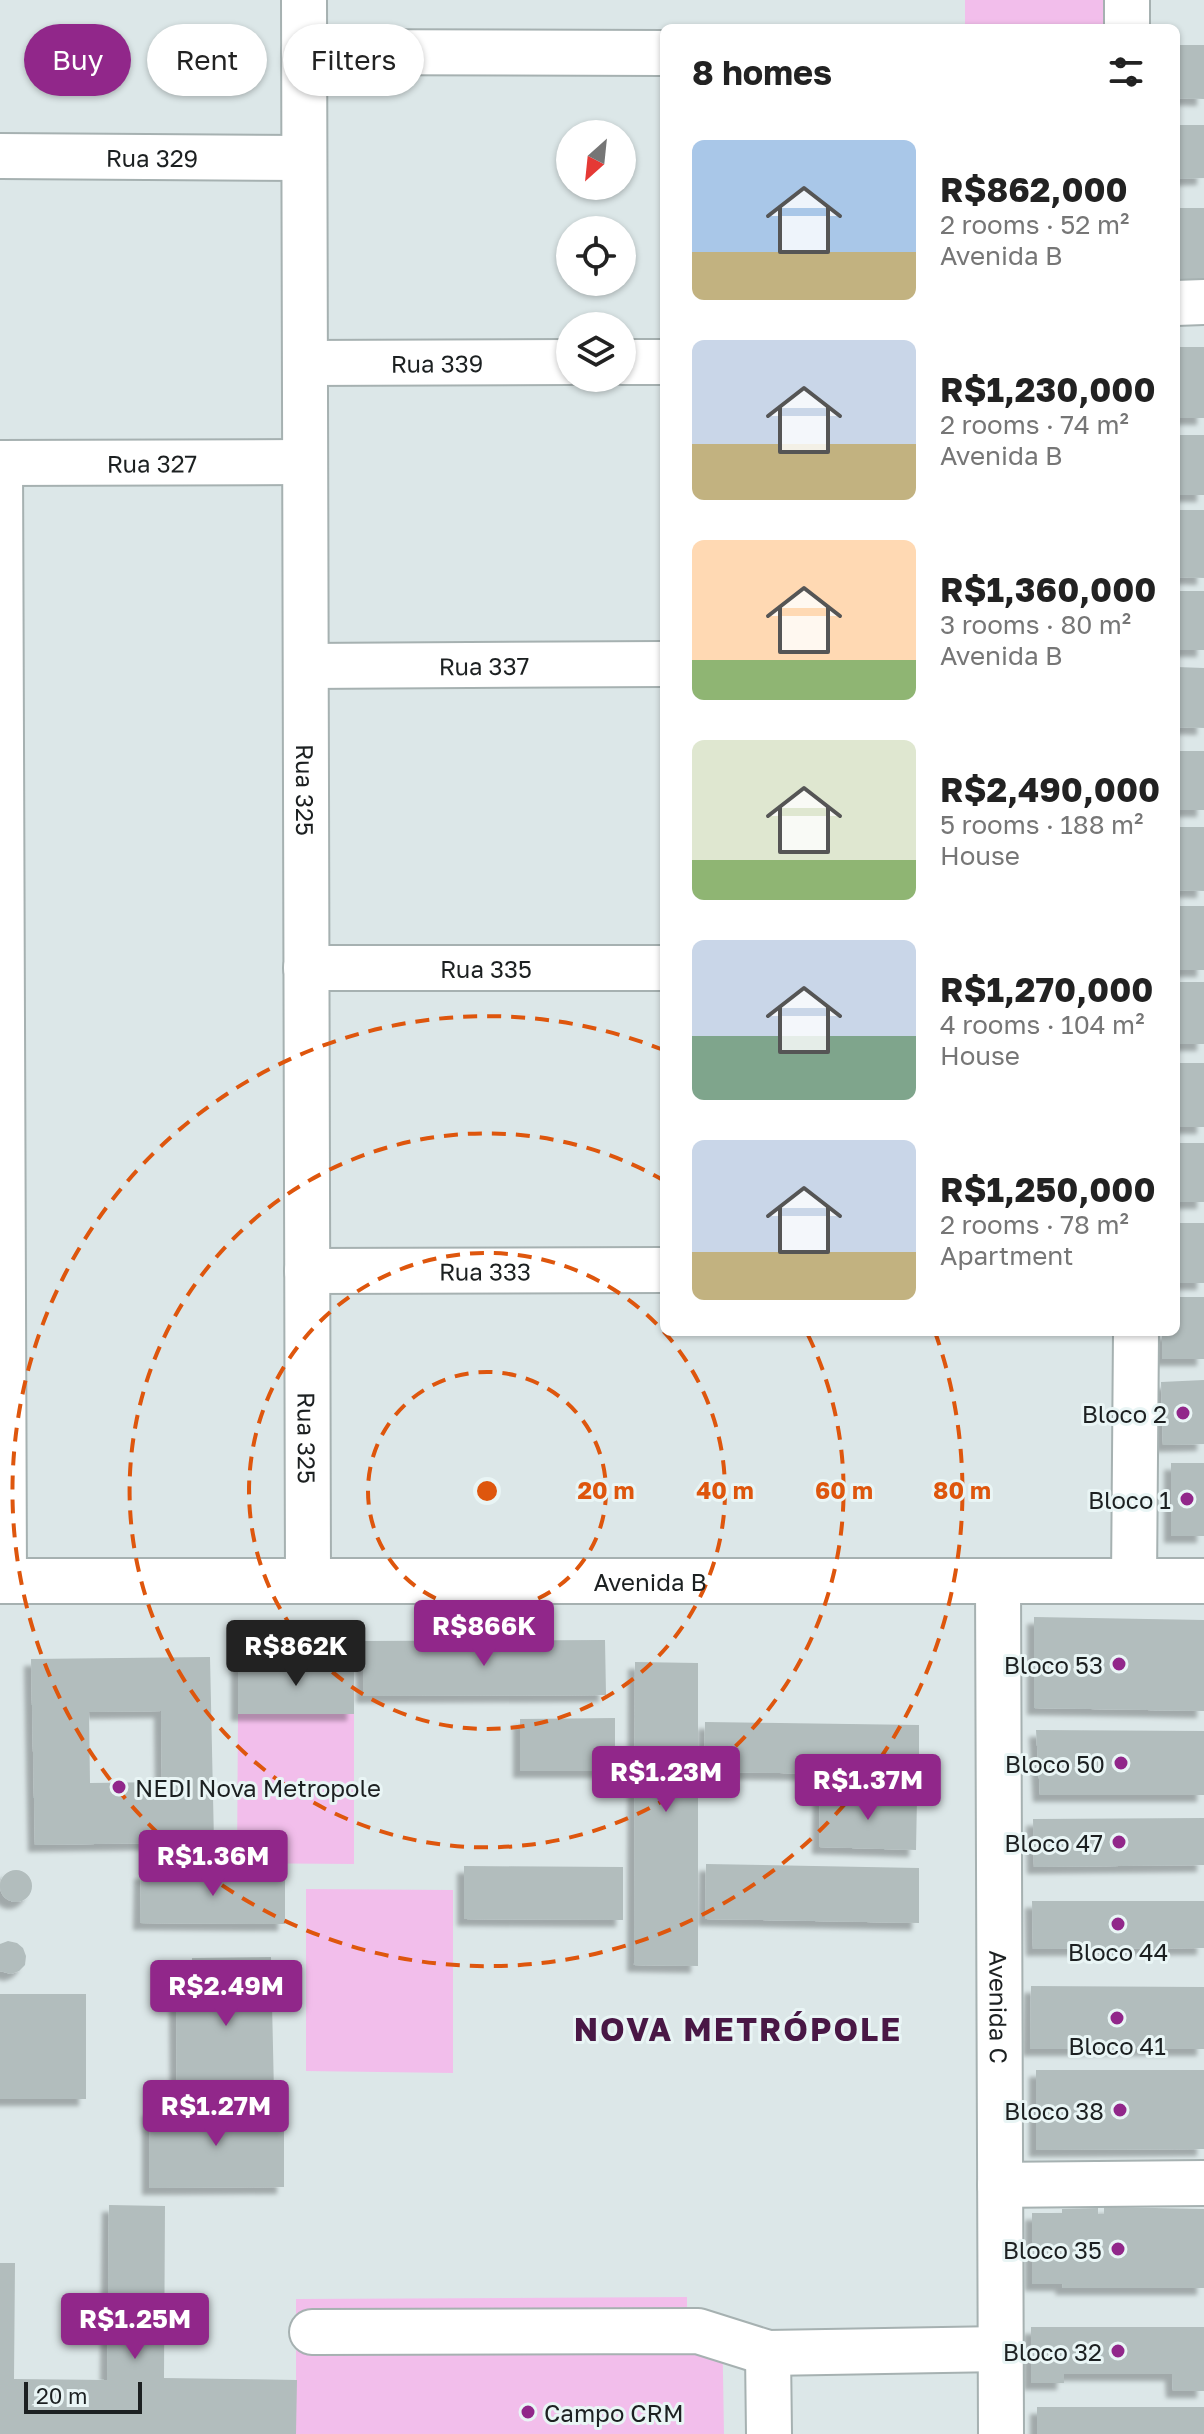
<!DOCTYPE html>
<html lang="en">
<head>
<meta charset="utf-8">
<style>
	:root { --surface:#fff; --page:#f2f2f2; --text:#222; --muted:#767676; --accent:#91278a }
	body { margin:0; font-family:"Golos Text",sans-serif; background:var(--page); color:var(--text); height:100vh; display:flex; flex-direction:column; font-size:30px; white-space:nowrap }
	* { box-sizing:border-box; margin:0 }
	p { font-size:26px; color:var(--muted) }
	.icon { flex:none; width:44px; height:44px; fill:none; stroke:currentColor; stroke-width:2; stroke-linecap:round; stroke-linejoin:round }
	.map { position:relative; flex:1; overflow:hidden }
	.sheet { position:absolute; left:660px; top:24px; width:520px; height:1312px; display:flex; flex-direction:column; background:var(--surface); border-radius:12px; box-shadow:0 2px 6px #0004 }
	.sheet>* { flex:none }
	.banner { position:absolute; left:24px; top:24px; width:516px; height:72px; display:flex; gap:16px }
	.needle { width:52px; rotate:207deg }
	.controls { position:absolute; left:556px; top:120px; display:grid; gap:16px }
	.controls a { display:grid; place-items:center; width:80px; height:80px; border-radius:50%; background:var(--surface); box-shadow:0 2px 6px #0004; font-size:40px }
	.scale { position:absolute; left:24px; bottom:20px; width:118px; box-sizing:border-box; padding-left:8px; border:4px solid #1c2021; border-top:0; font-size:22px; line-height:28px; white-space:nowrap; color:#1c2021; -webkit-text-stroke:6px #e9f5f5; paint-order:stroke }
	.price { position:absolute; translate:-50% -68px; padding:0 18px; border-radius:8px; background:var(--accent); color:#fff; font-size:26px; line-height:52px; filter:drop-shadow(0 2px 4px #0008) }
	.price::after { content:''; position:absolute; left:50%; top:48px; width:24px; height:18px; margin-left:-12px; background:inherit; clip-path:polygon(0 0,100% 0,50% 100%) }
	.price.current { background:#222; color:#fff }
	ul { padding:0; list-style:none }
	li { display:flex; align-items:center; gap:24px; height:200px; padding:0 32px }
	li span { display:grid; place-items:center; flex:none; width:224px; height:160px; border-radius:12px; color:#555 }
	li>.icon { margin-inline-start:auto }
	span .icon { width:96px; height:96px; fill:#fffc; stroke-width:1 }
	li b { font-size:34px }
	h2 { display:flex; justify-content:space-between; align-items:center; height:96px; padding:0 32px; font-size:34px }
	.pill { padding:0 28px; border-radius:36px; background:var(--surface); box-shadow:0 2px 6px #0004; font-size:28px; line-height:72px }
	.pill.current { background:var(--accent); color:#fff }
	.map>svg:first-child { display:block }
	.green { fill:#f2beeb }
	.building { fill:#b2bdbd; fill-rule:evenodd; filter:url(#shadow) }
	.lines { fill:none; stroke-linecap:round; stroke-linejoin:round }
	.minor-casing { stroke:#a6b1b1; stroke-width:48 }
	.minor { stroke:#fff; stroke-width:44 }
	.ring { fill:none; stroke:#de560d; stroke-width:4; stroke-dasharray:14 10 }
	.poi-dot { fill:#91278a; stroke:#e9f5f5; stroke-width:3 }
	.labels { text-anchor:middle; dominant-baseline:central; stroke-width:6; stroke-linejoin:round; paint-order:stroke }
	.street-label { font-size:24px; fill:#1c2021; stroke:#e9f5f5 }
	.poi-label { font-size:24px; fill:#1c2021; stroke:#e9f5f5; text-anchor:end }
	.district-label { font-size:32px; font-weight:bold; letter-spacing:2px; fill:#491745; stroke:#e9f5f5 }
	.centre { fill:#de560d; stroke:#e9f5f5; stroke-width:4 }
	.ring-label { font-size:24px; text-anchor:middle; font-weight:bold; fill:#de560d; stroke:#e9f5f5; stroke-width:6; stroke-linejoin:round; paint-order:stroke }
</style>
</head>
<body>
<div class="map">
<svg width="1204" height="2434" viewBox="0 0 1204 2434">
	<defs>
		<filter id="shadow"><feDropShadow dx="-7" dy="7" stdDeviation="2" flood-color="#0004"/></filter>
	</defs>
	<rect width="100%" height="100%" fill="#dce7e8"/>
	<path class="green" d="M965,0h141v28h-141z
		M238,1714h116v150l-117,-1z
		M306,1889l147,1v183l-147,-2z
		M687,2297v17l35,1 2,119h-428v-135z"/>
	<path class="building" d="M1176,45h28v54l-28,-1z
		M1176,125h28v53l-28,1z
		M1176,208h28v90h-28z
		M1176,347h28v71h-28z
		M1176,435h28v60h-28z
		M1176,510h28v68l-28,-1z
		M1176,591h28v59h-28z
		M1176,667l28,1v60l-28,-1z
		M1176,751h28v59h-28z
		M1176,827h28v64l-28,-1z
		M1176,906h28v64h-28z
		M1176,982h28v62h-28z
		M1176,1063h28v64h-28z
		M1176,1143h28v59h-28z
		M1176,1223h28v60h-28z
		M1176,1297h28v62h-42v-27h14z
		M1204,1380v64l-41,1 -2,-63z
		M1171,1463h33v73h-33z
		M1034,1617l170,3v91l-170,-3z
		M605,1640l1,55 -243,1v-55z
		M210,1657l4,185 -179,3 -4,-186zM161,1711l1,71 -72,1 -1,-71z
		M238,1661l116,1v52h-116z
		M635,1662l63,1v303l-64,-1z
		M615,1718v53h-95v-52z
		M705,1722l214,3v50l-215,-3z
		M1036,1730l168,1v64h-164z
		M820,1794l97,4 -1,52 -97,-3z
		M1204,1818v47l-170,2 -1,-48z
		M706,1864l213,4v55l-214,-4z
		M464,1866l159,1v53l-159,-1z
		M0 1886a16 16 0 1 1 32 0a16 16 0 1 1-32 0Z
		M141,1872l144,2v50l-145,-1z
		M1032,1901h172v47l-171,1z
		M8,1941l9,2 6,5 3,8 -1,9 -6,6 -8,3 -11,-3v-27z
		M271,1957l3,136 -97,1 -1,-97h16v-39z
		M1031,1986l173,1v62h-174z
		M0,1994h86v105h-86z
		M1036,2070h168v79l-168,1z
		M149,2109h135v78l-135,1z
		M109,2205l56,1 -1,172 133,2 -1,54h-296v-171h15l-1,116 93,1z
		M1104,2207l100,2v79h-142l1,-4h-31v-71h30v-4l36,-1v6h6z
		M1031,2327h173v64h-31l-1,-17h-108v9h-33z
		M1037,2407h167v27h-167z"/>
	<g class="lines">
		<g class="minor-casing">
			<g id="minor">
				<path id="s1" d="M304,0l4,1581"/>
				<path d="M1127,28v-28"/>
				<path d="M304,52l360,1"/>
				<path id="s2" d="M0,156l304,2"/>
				<path d="M1176,303l28,-1"/>
				<path d="M622,362h42"/>
				<path id="s3" d="M305,363l265,-1"/>
				<path d="M0,463l4,1118"/>
				<path id="s4" d="M0,463l305,-1"/>
				<path id="s5" d="M306,666l358,-2"/>
				<path id="s6" d="M306,968h358"/>
				<path id="s7" d="M307,1271l357,-1"/>
				<path id="s8" d="M0,1581h1204"/>
				<path id="s9" d="M998,1581l3,853"/>
				<path d="M1134,1581l2,-249"/>
				<path d="M1000,2185l204,-2"/>
				<path d="M312,2332l386,-1 70,22 233,-4"/>
				<path d="M768,2353l1,81"/>
			</g>
		</g>
		<use href="#minor" class="minor"/>
	</g>
	<g class="ring">
		<circle cx="487" cy="1491" r="119"/>
		<circle cx="487" cy="1491" r="238"/>
		<path d="M808 1335A357 357 0 1 1 663 1180"/>
		<path d="M935 1332A475 475 0 1 1 661 1049"/>
	</g>
	<g class="poi-dot">
		<circle cx="1183" cy="1413" r="8"/>
		<circle cx="1187" cy="1499" r="8"/>
		<circle cx="1119" cy="1664" r="8"/>
		<circle cx="1121" cy="1763" r="8"/>
		<circle cx="119" cy="1787" r="8"/>
		<circle cx="1119" cy="1842" r="8"/>
		<circle cx="1118" cy="1924" r="8"/>
		<circle cx="1117" cy="2018" r="8"/>
		<circle cx="1120" cy="2110" r="8"/>
		<circle cx="1118" cy="2249" r="8"/>
		<circle cx="1118" cy="2351" r="8"/>
		<circle cx="528" cy="2412" r="8"/>
	</g>
	<g class="labels">
		<g class="street-label">
			<text stroke="none"><textPath href="#s2" startOffset="152">Rua 329</textPath></text>
			<text stroke="none"><textPath href="#s3" startOffset="132">Rua 339</textPath></text>
			<text stroke="none"><textPath href="#s4" startOffset="152">Rua 327</textPath></text>
			<text stroke="none"><textPath href="#s5" startOffset="178">Rua 337</textPath></text>
			<text stroke="none"><textPath href="#s1" startOffset="790">Rua 325</textPath></text>
			<text stroke="none"><textPath href="#s6" startOffset="180">Rua 335</textPath></text>
			<text stroke="none"><textPath href="#s7" startOffset="178">Rua 333</textPath></text>
			<text stroke="none"><textPath href="#s1" startOffset="1438">Rua 325</textPath></text>
			<text stroke="none"><textPath href="#s8" startOffset="650">Avenida B</textPath></text>
			<text stroke="none"><textPath href="#s9" startOffset="426">Avenida C</textPath></text>
		</g>
		<g class="poi-label">
			<text x="1167" y="1413">Bloco 2</text>
			<text x="1171" y="1499">Bloco 1</text>
			<text x="1103" y="1664">Bloco 53</text>
			<text x="1105" y="1763">Bloco 50</text>
			<text x="135" y="1787" text-anchor="start">NEDI Nova Metropole</text>
			<text x="1103" y="1842">Bloco 47</text>
			<text x="1118" y="1951" text-anchor="middle">Bloco 44</text>
			<text x="1117" y="2045" text-anchor="middle">Bloco 41</text>
			<text x="1104" y="2110">Bloco 38</text>
			<text x="1102" y="2249">Bloco 35</text>
			<text x="1102" y="2351">Bloco 32</text>
			<text x="544" y="2412" text-anchor="start">Campo CRM</text>
		</g>
		<g class="district-label">
			<text x="738" y="2029">NOVA METRÓPOLE</text>
		</g>
	</g>
	<circle cx="487" cy="1491" r="12" class="centre"/>
	<g class="ring-label">
		<text x="606" y="1499">20 m</text>
		<text x="725" y="1499">40 m</text>
		<text x="844" y="1499">60 m</text>
		<text x="962" y="1499">80 m</text>
	</g>
</svg>
<div class="controls">
<a><svg class="needle" viewBox="-14 -14 28 28"><path d="M0-13l5 13h-10z" fill="#e53935"/><path d="M0 13l5-13h-10z" fill="#767676"/></svg></a>
<a><svg class="icon" aria-label="locate" viewBox="0 0 24 24"><circle cx="12" cy="12" r="6"/><path d="M12 2v4M12 18v4M2 12h4M18 12h4"/></svg></a>
<a><svg class="icon" aria-label="layers" viewBox="0 0 24 24"><path d="M12 4l9 5-9 5-9-5zM3 14l9 5 9-5"/></svg></a>
</div>
<div class="scale">20 m</div>
<b class="price" style="left:484px;top:1668px">R$866K</b>
<b class="price current" style="left:296px;top:1688px">R$862K</b>
<b class="price" style="left:666px;top:1814px">R$1.23M</b>
<b class="price" style="left:868px;top:1822px">R$1.37M</b>
<b class="price" style="left:213px;top:1898px">R$1.36M</b>
<b class="price" style="left:226px;top:2028px">R$2.49M</b>
<b class="price" style="left:216px;top:2148px">R$1.27M</b>
<b class="price" style="left:135px;top:2361px">R$1.25M</b>
<div class="banner">
<a class="pill current">Buy</a>
<a class="pill">Rent</a>
<a class="pill">Filters</a>
</div>
<section class="sheet">
<h2>8 homes<svg class="icon" aria-label="filters" viewBox="0 0 24 24"><path d="M4 7h16M4 17h16"/><circle cx="9" cy="7" r="2"/><circle cx="15" cy="17" r="2"/></svg></h2>
<ul>
<li><span style="background:linear-gradient(#a9c7e8 70%,#c2b280 0)"><svg class="icon" aria-label="home" viewBox="0 0 24 24"><path d="M3 11l9-7 9 7M6 9v11h12V9"/></svg></span><div><b>R$862,000</b><p>2 rooms · 52 m²</p><p>Avenida B</p></div></li>
<li><span style="background:linear-gradient(#c9d6e8 65%,#c2b280 0)"><svg class="icon" aria-label="home" viewBox="0 0 24 24"><path d="M3 11l9-7 9 7M6 9v11h12V9"/></svg></span><div><b>R$1,230,000</b><p>2 rooms · 74 m²</p><p>Avenida B</p></div></li>
<li><span style="background:linear-gradient(#ffd9b3 75%,#8fb573 0)"><svg class="icon" aria-label="home" viewBox="0 0 24 24"><path d="M3 11l9-7 9 7M6 9v11h12V9"/></svg></span><div><b>R$1,360,000</b><p>3 rooms · 80 m²</p><p>Avenida B</p></div></li>
<li><span style="background:linear-gradient(#dfe7d0 75%,#8fb573 0)"><svg class="icon" aria-label="home" viewBox="0 0 24 24"><path d="M3 11l9-7 9 7M6 9v11h12V9"/></svg></span><div><b>R$2,490,000</b><p>5 rooms · 188 m²</p><p>House</p></div></li>
<li><span style="background:linear-gradient(#c9d6e8 60%,#7fa58c 0)"><svg class="icon" aria-label="home" viewBox="0 0 24 24"><path d="M3 11l9-7 9 7M6 9v11h12V9"/></svg></span><div><b>R$1,270,000</b><p>4 rooms · 104 m²</p><p>House</p></div></li>
<li><span style="background:linear-gradient(#c9d6e8 70%,#c2b280 0)"><svg class="icon" aria-label="home" viewBox="0 0 24 24"><path d="M3 11l9-7 9 7M6 9v11h12V9"/></svg></span><div><b>R$1,250,000</b><p>2 rooms · 78 m²</p><p>Apartment</p></div></li>
</ul>
</section>
</div>
</body>
</html>
